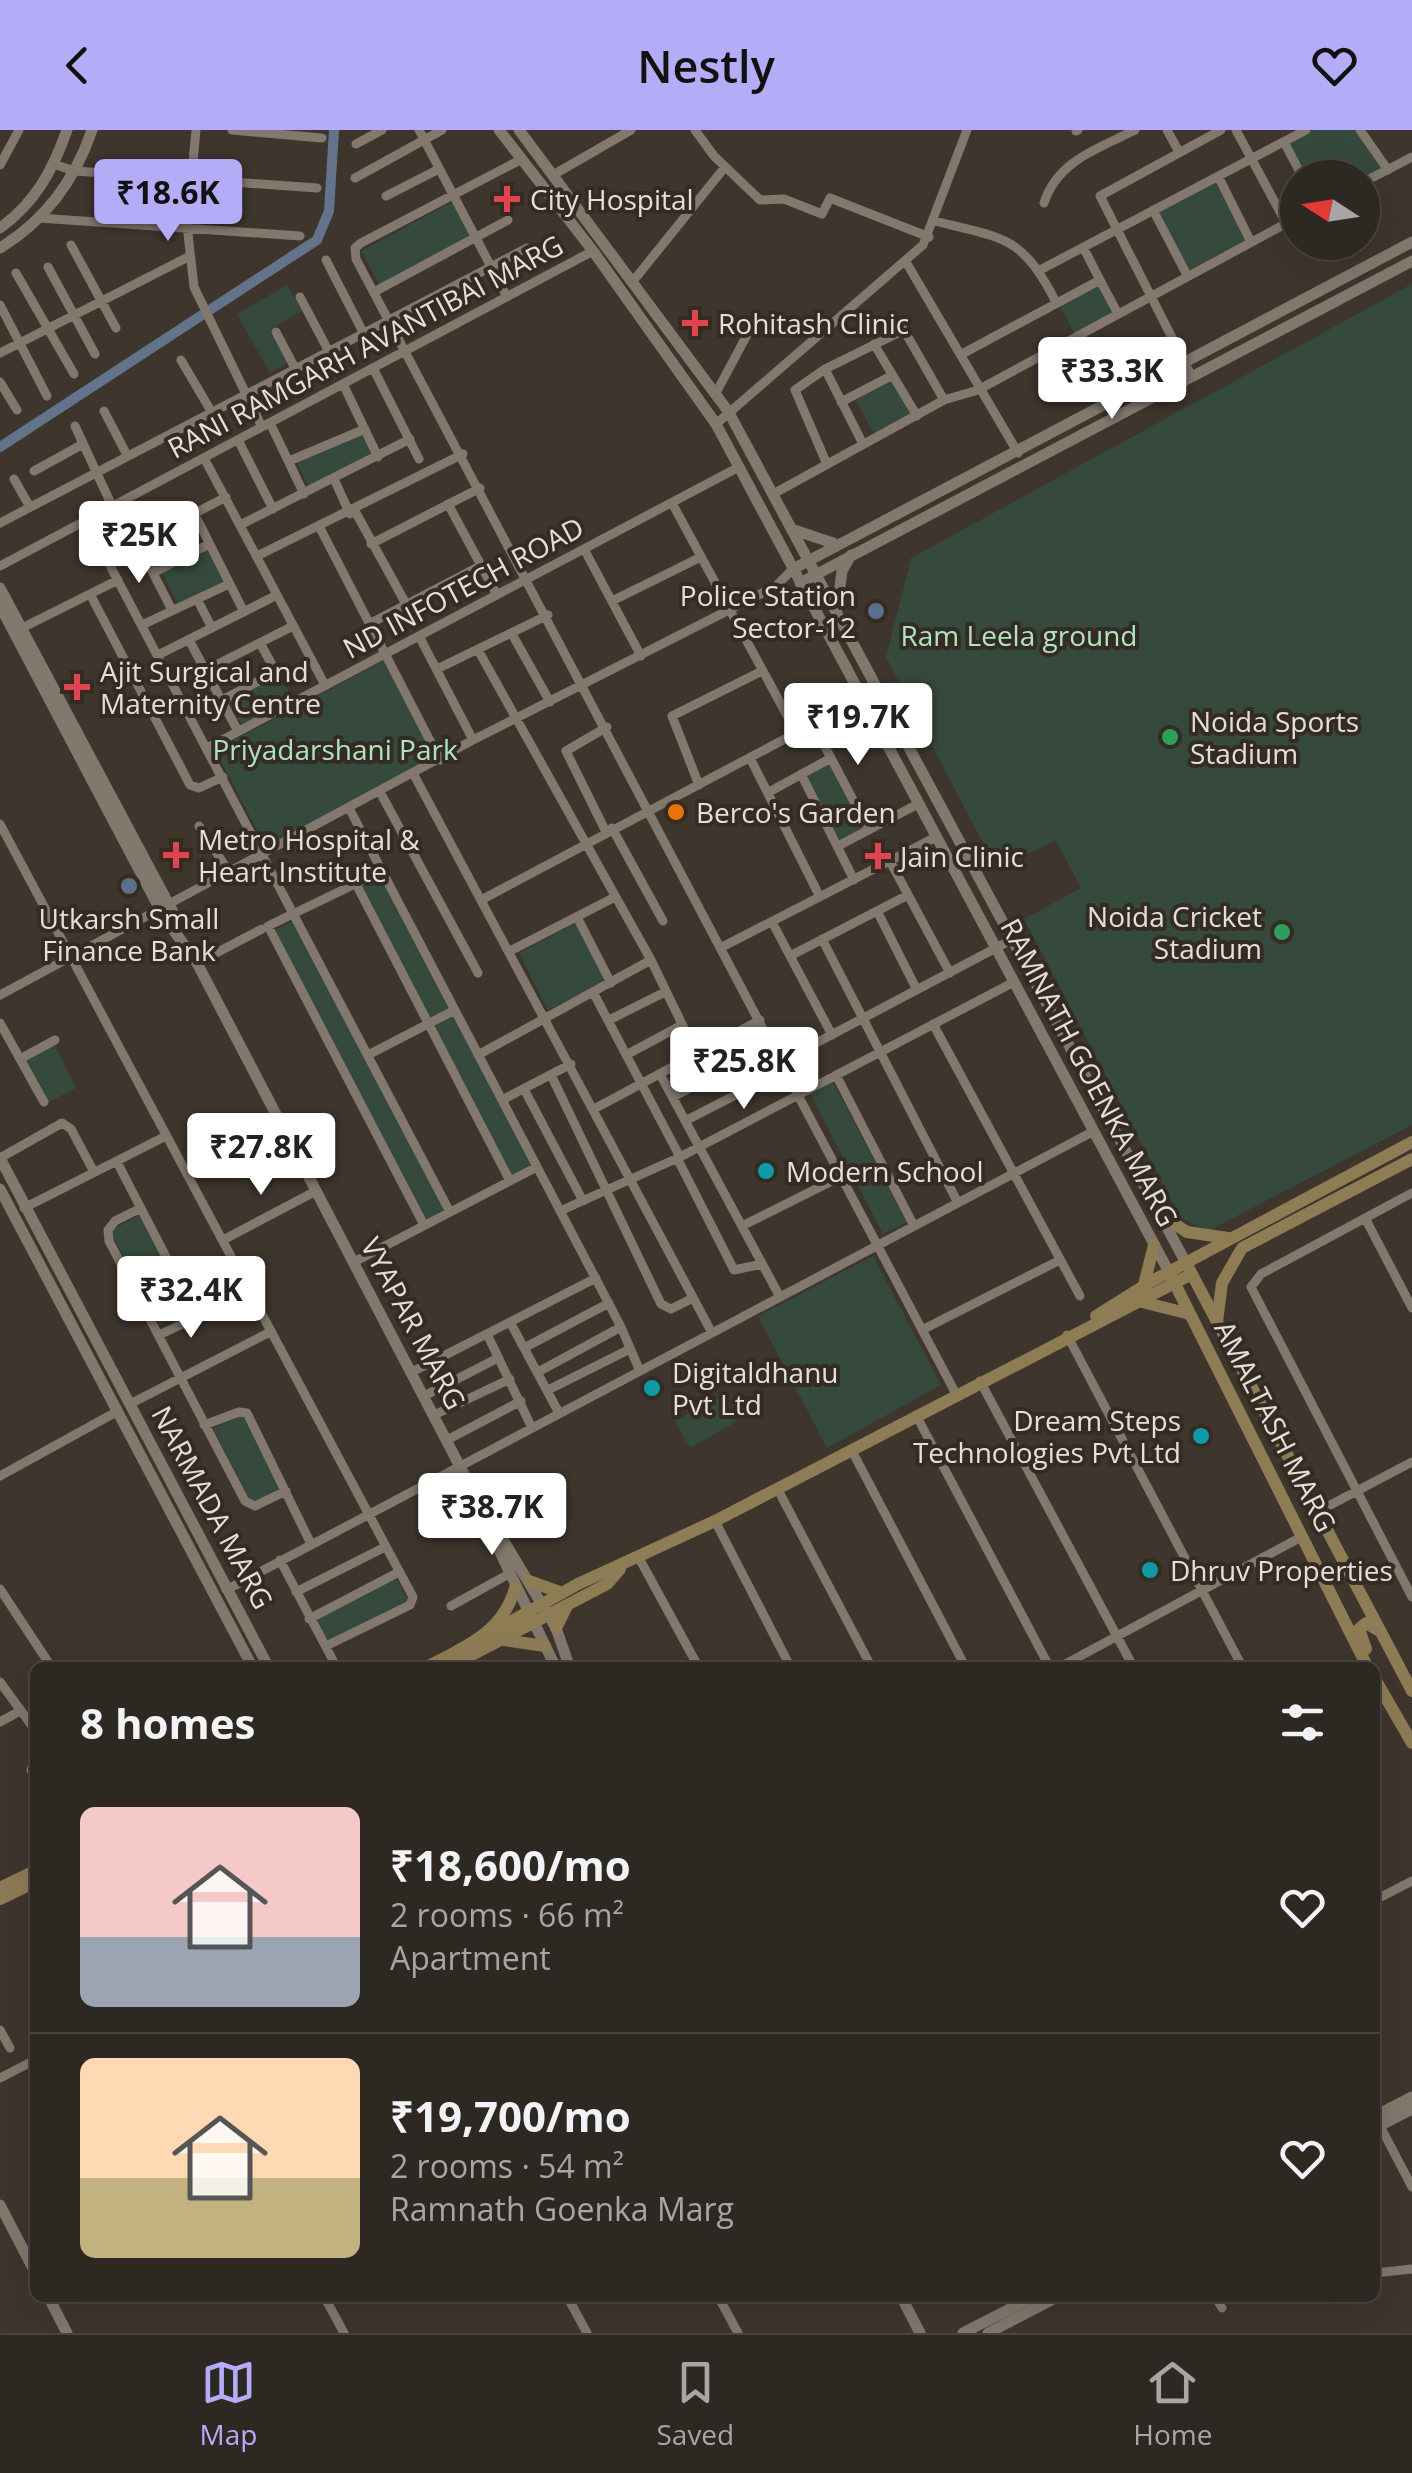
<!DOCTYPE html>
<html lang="en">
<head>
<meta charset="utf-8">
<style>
	:root { --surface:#2e2822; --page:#36302a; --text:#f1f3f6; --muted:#a7a6a5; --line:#494440; --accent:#b5acf8 }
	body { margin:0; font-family:"Open Sans",sans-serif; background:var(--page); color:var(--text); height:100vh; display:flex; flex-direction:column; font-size:38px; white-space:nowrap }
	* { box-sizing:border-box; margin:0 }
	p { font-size:32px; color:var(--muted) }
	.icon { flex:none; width:55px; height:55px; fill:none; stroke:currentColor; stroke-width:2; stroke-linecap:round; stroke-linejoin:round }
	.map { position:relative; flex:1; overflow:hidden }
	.panel { position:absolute; left:30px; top:1532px; width:1350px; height:640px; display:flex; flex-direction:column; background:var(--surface); border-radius:15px; box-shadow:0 10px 40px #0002,0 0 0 2px var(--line) }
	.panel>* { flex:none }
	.needle { width:65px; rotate:282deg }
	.fabs { position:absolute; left:1280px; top:30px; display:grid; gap:20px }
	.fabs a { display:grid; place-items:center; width:100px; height:100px; border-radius:50%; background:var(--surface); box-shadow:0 10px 40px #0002,0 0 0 2px var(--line); font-size:50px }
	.price { position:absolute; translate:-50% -85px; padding:0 22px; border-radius:10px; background:#fff; color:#222; font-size:32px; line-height:65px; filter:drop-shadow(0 2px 5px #0008) }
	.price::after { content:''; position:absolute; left:50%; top:60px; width:30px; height:22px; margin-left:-15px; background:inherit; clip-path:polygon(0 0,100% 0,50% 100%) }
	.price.current { background:var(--accent); color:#111 }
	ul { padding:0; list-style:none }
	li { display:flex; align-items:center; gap:30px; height:250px; padding:0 50px }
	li+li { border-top:2px solid var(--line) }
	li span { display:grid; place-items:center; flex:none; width:280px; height:200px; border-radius:15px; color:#555 }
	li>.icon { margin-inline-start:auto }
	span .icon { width:120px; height:120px; fill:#fffc; stroke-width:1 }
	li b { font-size:42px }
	h2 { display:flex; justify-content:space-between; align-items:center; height:120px; padding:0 50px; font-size:42px }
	header { display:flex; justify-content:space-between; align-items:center; height:130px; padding:0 50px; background:var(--accent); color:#111; font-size:45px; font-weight:600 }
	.tabs { display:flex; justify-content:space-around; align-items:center; height:140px; border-top:2px solid var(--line); background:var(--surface); font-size:28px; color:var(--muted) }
	.tabs a { display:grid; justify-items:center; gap:5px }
	.tabs .current { color:var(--accent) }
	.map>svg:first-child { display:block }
	.park { fill:#35493c }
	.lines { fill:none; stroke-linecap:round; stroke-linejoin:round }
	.canal { stroke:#62738a; stroke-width:10 }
	.minor { stroke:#82786e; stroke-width:9 }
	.tertiary { stroke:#82786e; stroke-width:11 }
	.secondary { stroke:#8e7c55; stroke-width:12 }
	.health-dot { fill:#e0444e; stroke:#342c23; stroke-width:4 }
	.service-dot { fill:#5c6f8a; stroke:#342c23; stroke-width:4 }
	.leisure-dot { fill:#2e9e5b; stroke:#342c23; stroke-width:4 }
	.food-dot { fill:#e8710a; stroke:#342c23; stroke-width:4 }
	.culture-dot { fill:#0f9aa8; stroke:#342c23; stroke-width:4 }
	.labels { text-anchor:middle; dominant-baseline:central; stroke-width:8; stroke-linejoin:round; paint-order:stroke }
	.poi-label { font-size:28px; fill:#e4dfd9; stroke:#342c23; text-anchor:start }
	.street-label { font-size:28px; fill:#e4dfd9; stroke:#342c23 }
	.park-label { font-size:28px; fill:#aee4c3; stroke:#342c23 }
</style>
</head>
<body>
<header><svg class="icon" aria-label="back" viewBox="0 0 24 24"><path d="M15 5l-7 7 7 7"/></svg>Nestly<svg class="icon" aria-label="heart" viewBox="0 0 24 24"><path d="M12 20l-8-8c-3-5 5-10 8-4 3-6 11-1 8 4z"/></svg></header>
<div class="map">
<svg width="1412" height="2203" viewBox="0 0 1412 2203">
	<rect width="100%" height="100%" fill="#3e362d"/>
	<path class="park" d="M1313,0h51l19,38 -20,11 -56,-2 -18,-34z
		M1215,51l31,59 -57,30 -31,-59z
		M452,72l19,34 -91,49 -19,-34z
		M1100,153l15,29 -41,21 -15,-29z
		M1412,154v841l-204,106 -28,-14 -156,-298 57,-31 -25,-48 -59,30 -111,-213 25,-99z
		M287,155l15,26 -32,19 18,33 -18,10 -33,-59z
		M895,248l20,36 -40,22 -19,-36z
		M367,295l13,28 -70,36 -14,-28z
		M212,416l17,32 -51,26 -16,-32z
		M389,528l46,101 -169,88 -51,-97z
		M278,542l15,28 -51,26 -14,-27z
		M830,633l34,65 -24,13 -34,-65z
		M380,745l69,133 -20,10 -68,-132z
		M294,791l151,288 -19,11 -152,-289z
		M576,793l29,58 -57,29 -29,-57z
		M453,886l79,148 -20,11 -78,-148z
		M53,913l23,45 -29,15 -23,-45z
		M833,952l74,140 -24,12 -73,-140z
		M140,1085l49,95 -29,15 -50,-94z
		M873,1126l68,129 -114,63 -69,-132z
		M722,1266l14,26 -46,26 -15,-27z
		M242,1283l39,76 -29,15 -39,-76z
		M396,1447l12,24 -80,43 -13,-24z"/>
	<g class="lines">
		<path class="canal" d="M0,317l317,-207 12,-29 5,-81"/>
		<path class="minor" d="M196,0l-9,95 7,62 68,140
			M232,0l90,8
			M419,0l88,167
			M695,0l19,26 46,44 24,-1 38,15 8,-16 99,39
			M1167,0l11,20
			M1236,0l50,93
			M1360,0l28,40
			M1076,1l2,-1
			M1284,12l19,36
			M356,14l26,-14
			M522,29l-161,84 -6,5 1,11 600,1135
			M53,34l22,7 242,17
			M0,35l19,-35
			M553,45l78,-45
			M1218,46l33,66
			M355,48l87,-48
			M1362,53l50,-26
			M386,66l53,-27
			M1044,73c14,-43 54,-54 91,-73
			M1153,80l34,65
			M39,88l261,18
			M935,91c69,18 86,13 121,81
			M71,115l45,83
			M1083,117l17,33
			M326,130l37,72
			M906,132l112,191
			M48,137l47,87
			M1040,140l266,-140
			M16,143l58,101
			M634,150l91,-113
			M374,162l134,-72
			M300,167l28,53
			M0,175l47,91
			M276,202l19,36
			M874,214l43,72
			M0,223l188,-96
			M962,224l138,-74 17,32
			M181,230l30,51
			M373,238l46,91
			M825,239l38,75
			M1192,247l-92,-181 121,-66
			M0,252l17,28
			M343,254l35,73
			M716,263l32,-60
			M841,272l50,-26
			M104,281l23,44
			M270,293l34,71
			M716,294l207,-179 44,-115
			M75,296l37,80
			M238,310l35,69
			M204,328l121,227
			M289,331l76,-32
			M826,332l-31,-72 30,-21 79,-39 40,70
			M34,341l49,-27
			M14,349l16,28
			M334,349l16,35
			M775,363l169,-93 34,-10 320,-173
			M672,373l124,229
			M448,374l49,91
			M355,381l51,93
			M194,383l50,99
			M86,390l364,692
			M0,393l527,-275
			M242,394l168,-85
			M320,398l120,232
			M138,414l34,66
			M371,414l109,-56
			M584,419l57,107
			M259,425l204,-101
			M107,429l119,-62
			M0,436l593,-315
			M155,442l54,-28
			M90,464l100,191 9,3 24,-11
			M197,469l15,29
			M612,471l89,-44
			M371,493l111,-58
			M142,495l87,-41
			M22,498l96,-48
			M512,504l38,68
			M419,506l54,104
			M189,510l49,91
			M478,520l173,310 45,93
			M158,525l119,-60
			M437,539l111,-54
			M206,540l87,-44
			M222,570l54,-28 -16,-29
			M813,594l56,106
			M207,618l532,-281
			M750,628l70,139
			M801,644l53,106
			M414,645l298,558
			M699,655l-27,-69 90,-45
			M380,662l98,181
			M769,662l62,-34
			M349,678l272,519 18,42
			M0,694l413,773 -3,8 -84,41
			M199,696l30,46
			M612,698l51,93
			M606,702l-40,-81 41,-24
			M840,715l78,-41
			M890,731l60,112
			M382,741l-114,55 156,299
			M356,754l154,297
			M483,769l379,-201
			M877,781l40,79
			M577,787l34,66
			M772,792l60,113
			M822,809l136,264
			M722,817l214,-110
			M510,821l105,-54
			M790,826l118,-61
			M197,833l65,-34
			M593,862l87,165
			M0,865l473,-255 303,-154 17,-17
			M609,890l56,-28
			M0,893l44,79
			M933,894l147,272
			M368,925l87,-45
			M478,925l173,-95
			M626,925l56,-30
			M20,929l35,-19
			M782,931l231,-122
			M660,944l120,223
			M551,945l110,229 10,5 22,-11
			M836,945l78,151
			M524,959l59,112
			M673,967l100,-53
			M502,970l69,-36
			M594,979l166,-89
			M685,991l101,-52
			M0,1028l62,-35 9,6 23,43
			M677,1028l57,112 28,-6
			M117,1032l77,149 -3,9 -32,15
			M1412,1063l-151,81 -10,13 161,310
			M24,1078l142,-72
			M141,1078l-26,13 -7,9 1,11 136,260 10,5 31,-15
			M560,1081l120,-54 334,-175
			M1365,1088l47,90
			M742,1096l100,-50
			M223,1110l93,-49
			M354,1132l183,-95
			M510,1192l49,91
			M922,1200l138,-70
			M487,1204l45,94
			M1067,1205l176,333
			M524,1218l85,-45
			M412,1242l184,-94
			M538,1242l83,-45
			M980,1251l154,287
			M548,1260l82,-41
			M424,1266l74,-38
			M130,1274l140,-72
			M434,1285l76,-36
			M916,1285l134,253
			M204,1295l35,-13 8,1 64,131
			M447,1310l74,-39
			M851,1319l115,219
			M0,1346l118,-65
			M777,1358l95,180
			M1317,1382l95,-50
			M715,1391l76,147
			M639,1428l60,110
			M280,1430l57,108
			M0,1459l52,79
			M226,1460l868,-459
			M296,1462l89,-45
			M451,1476l58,-32
			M309,1489l90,-47
			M1058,1538l245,-132
			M0,1552l35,48
			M0,1592l20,-11
			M35,1630l-4,10 4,7
			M1375,1770l37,-19
			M0,1900l10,18
			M0,1948l35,-18
			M1379,1994l33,63
			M1375,2143l37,-4
			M325,2168l19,35
			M568,2168l19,35
			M719,2168l19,35
			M1216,2168l6,10"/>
		<path class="tertiary" d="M499,0l94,121 123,173 453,848
			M519,0l209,281 458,852
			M0,98c35,-25 53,-58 67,-98
			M0,118c46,-28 75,-68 92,-118
			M794,400l39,13
			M793,439l619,-327
			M800,453l612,-322
			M0,458l173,324 4,16
			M0,476l164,311 33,46 269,515 90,150 14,40
			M837,479l5,-38 9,-16
			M0,1028l269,510
			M0,1059l253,479
			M466,1352l90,186
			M1375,1986l37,-19
			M1375,1998l37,-19
			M0,2075l35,67
			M49,2168l18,35
			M902,2168l18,35
			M963,2203l68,-35
			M988,2203l67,-35"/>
		<path class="secondary" d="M1161,1085l26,17 41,6
			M1186,1133l226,428
			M1169,1142l199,396
			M1144,1155l10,-40
			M1142,1172l48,12
			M1096,1186l54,-34 262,-140
			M1217,1192l5,-39 20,-35 170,-89
			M529,1451l33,12
			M556,1498l11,-22
			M483,1507l95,-53 137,-63 477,-247
			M504,1510l41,6
			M1366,1519l-7,-20 7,-6 12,7
			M425,1538c38,-20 78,-35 90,-80
			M447,1538l160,-84 13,-15
			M1375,1549l37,64
			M0,1758l35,-17
			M0,1769l35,-17"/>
	</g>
	<g class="health-dot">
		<path d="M502 54h10v10h10v10h-10v10h-10v-10h-10v-10h10z"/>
		<path d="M690 178h10v10h10v10h-10v10h-10v-10h-10v-10h10z"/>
		<path d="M72 542h10v10h10v10h-10v10h-10v-10h-10v-10h10z"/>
		<path d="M171 710h10v10h10v10h-10v10h-10v-10h-10v-10h10z"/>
		<path d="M873 711h10v10h10v10h-10v10h-10v-10h-10v-10h10z"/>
	</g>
	<g class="service-dot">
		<circle cx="876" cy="481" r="10"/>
		<circle cx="129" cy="756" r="10"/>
	</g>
	<g class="leisure-dot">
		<circle cx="1170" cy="607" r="10"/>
		<circle cx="1282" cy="802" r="10"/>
	</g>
	<circle class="food-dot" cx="676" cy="682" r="10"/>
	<g class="culture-dot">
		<circle cx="766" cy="1041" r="10"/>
		<circle cx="652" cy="1258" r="10"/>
		<circle cx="1201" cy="1306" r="10"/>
		<circle cx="1150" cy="1440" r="10"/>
	</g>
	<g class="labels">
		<g class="poi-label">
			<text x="530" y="69">City Hospital</text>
			<text x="718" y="193">Rohitash Clinic</text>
			<text x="856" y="465" text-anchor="end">Police Station<tspan x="856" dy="32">Sector-12</tspan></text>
			<text x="100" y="541">Ajit Surgical and<tspan x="100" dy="32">Maternity Centre</tspan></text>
			<text x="1190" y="591">Noida Sports<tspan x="1190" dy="32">Stadium</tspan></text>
			<text x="696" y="682">Berco's Garden</text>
			<text x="198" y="709">Metro Hospital &amp;<tspan x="198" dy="32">Heart Institute</tspan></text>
			<text x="900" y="726">Jain Clinic</text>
			<text x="1262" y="786" text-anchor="end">Noida Cricket<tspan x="1262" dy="32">Stadium</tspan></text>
			<text x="129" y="788" text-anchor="middle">Utkarsh Small<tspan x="129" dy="32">Finance Bank</tspan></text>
			<text x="786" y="1041">Modern School</text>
			<text x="672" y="1242">Digitaldhanu<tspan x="672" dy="32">Pvt Ltd</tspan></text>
			<text x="1181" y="1290" text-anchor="end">Dream Steps<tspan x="1181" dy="32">Technologies Pvt Ltd</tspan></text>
			<text x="1170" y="1440">Dhruv Properties</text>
		</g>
		<g class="street-label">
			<text transform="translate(365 216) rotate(-28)">RANI RAMGARH AVANTIBAI MARG</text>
			<text transform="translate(463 457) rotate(-28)">ND INFOTECH ROAD</text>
			<text transform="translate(1090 942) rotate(62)">RAMNATH GOENKA MARG</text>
			<text transform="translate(414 1193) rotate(62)">VYAPAR MARG</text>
			<text transform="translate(1276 1296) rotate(63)">AMALTASH MARG</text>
			<text transform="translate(213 1377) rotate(62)">NARMADA MARG</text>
		</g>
		<g class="park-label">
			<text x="1019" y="505">Ram Leela ground</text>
			<text x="335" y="619">Priyadarshani Park</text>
		</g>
	</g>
</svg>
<div class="fabs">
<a><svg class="needle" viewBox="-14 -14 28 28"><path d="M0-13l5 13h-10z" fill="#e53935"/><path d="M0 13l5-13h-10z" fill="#a7a6a5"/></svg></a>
</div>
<b class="price current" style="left:168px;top:114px">₹18.6K</b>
<b class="price" style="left:1112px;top:292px">₹33.3K</b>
<b class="price" style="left:139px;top:456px">₹25K</b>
<b class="price" style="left:858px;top:638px">₹19.7K</b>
<b class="price" style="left:744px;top:982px">₹25.8K</b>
<b class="price" style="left:261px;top:1068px">₹27.8K</b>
<b class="price" style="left:191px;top:1211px">₹32.4K</b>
<b class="price" style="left:492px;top:1428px">₹38.7K</b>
<section class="panel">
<h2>8 homes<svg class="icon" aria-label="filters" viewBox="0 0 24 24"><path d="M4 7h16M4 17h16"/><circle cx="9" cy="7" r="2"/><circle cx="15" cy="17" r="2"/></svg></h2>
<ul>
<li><span style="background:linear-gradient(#f6c9c9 65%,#9aa5b1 0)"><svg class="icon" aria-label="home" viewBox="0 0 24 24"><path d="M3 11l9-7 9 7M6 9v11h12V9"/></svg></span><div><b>₹18,600/mo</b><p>2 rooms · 66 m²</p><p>Apartment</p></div><svg class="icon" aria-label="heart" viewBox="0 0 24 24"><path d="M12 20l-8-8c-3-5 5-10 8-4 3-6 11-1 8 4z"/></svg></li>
<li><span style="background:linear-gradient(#ffd9b3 60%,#c2b280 0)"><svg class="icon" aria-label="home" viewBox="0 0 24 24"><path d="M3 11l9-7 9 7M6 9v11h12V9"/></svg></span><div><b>₹19,700/mo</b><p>2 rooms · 54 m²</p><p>Ramnath Goenka Marg</p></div><svg class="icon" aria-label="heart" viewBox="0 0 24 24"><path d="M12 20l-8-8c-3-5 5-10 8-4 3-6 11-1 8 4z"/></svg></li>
</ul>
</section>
</div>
<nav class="tabs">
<a class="current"><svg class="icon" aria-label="map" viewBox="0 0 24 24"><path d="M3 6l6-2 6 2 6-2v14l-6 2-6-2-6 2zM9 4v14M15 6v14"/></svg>Map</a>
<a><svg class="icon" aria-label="saved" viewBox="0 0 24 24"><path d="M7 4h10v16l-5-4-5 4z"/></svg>Saved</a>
<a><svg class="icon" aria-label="home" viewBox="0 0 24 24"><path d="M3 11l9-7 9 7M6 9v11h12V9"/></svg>Home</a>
</nav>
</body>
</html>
